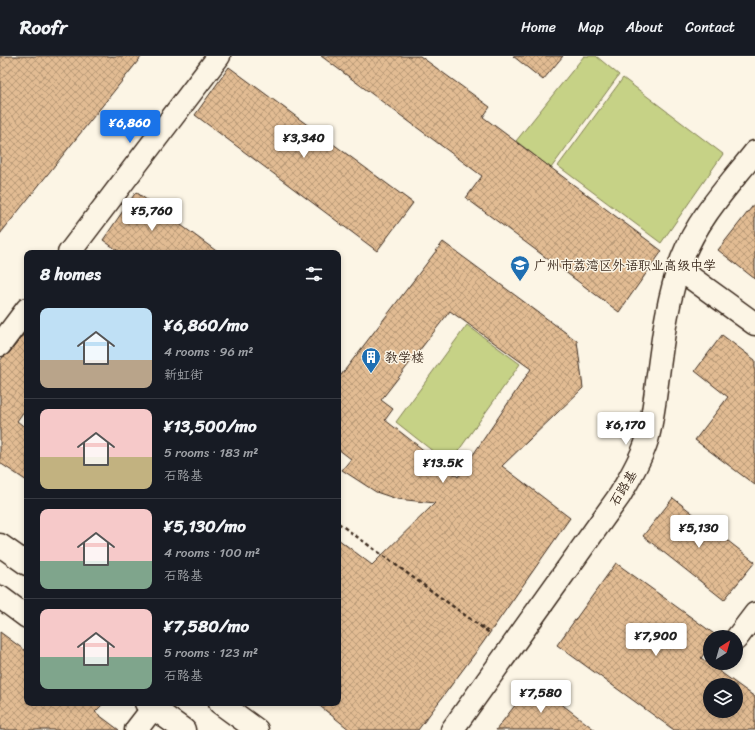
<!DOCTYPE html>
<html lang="en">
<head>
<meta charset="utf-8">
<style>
	:root { --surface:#171b24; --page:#242831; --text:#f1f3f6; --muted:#9ea1a6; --line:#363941; --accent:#1a73e8 }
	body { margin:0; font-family:Sriracha,"LXGW WenKai TC",sans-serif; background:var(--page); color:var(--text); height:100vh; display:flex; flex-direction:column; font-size:15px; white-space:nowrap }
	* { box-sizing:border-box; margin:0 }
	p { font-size:13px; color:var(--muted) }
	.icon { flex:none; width:22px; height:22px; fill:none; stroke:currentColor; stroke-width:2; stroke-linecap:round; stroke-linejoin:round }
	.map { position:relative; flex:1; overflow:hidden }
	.details { position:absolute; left:24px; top:194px; width:317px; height:456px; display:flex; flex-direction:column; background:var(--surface); border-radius:8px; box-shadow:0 2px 6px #0003 }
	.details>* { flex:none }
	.needle { width:26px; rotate:37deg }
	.fabs { position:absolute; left:703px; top:574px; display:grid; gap:8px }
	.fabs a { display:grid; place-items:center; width:40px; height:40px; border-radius:50%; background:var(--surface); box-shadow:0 2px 6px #0003; font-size:20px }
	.price { position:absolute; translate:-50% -34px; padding:0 9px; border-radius:4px; background:#fff; color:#222; font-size:13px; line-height:26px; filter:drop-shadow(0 1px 2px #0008) }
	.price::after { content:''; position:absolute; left:50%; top:24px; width:12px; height:9px; margin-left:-6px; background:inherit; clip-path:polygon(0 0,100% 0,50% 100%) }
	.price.on { background:var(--accent); color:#fff }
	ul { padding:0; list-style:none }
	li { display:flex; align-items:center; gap:12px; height:100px; padding:0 16px }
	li+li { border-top:1px solid var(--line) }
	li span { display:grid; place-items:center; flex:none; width:112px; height:80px; border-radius:8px; color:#555 }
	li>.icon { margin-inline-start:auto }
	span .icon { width:48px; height:48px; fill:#fffc; stroke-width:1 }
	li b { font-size:17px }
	h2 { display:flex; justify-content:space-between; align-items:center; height:48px; padding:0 16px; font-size:17px }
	header { display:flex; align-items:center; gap:24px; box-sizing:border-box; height:56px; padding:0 20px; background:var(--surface); border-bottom:1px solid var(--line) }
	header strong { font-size:19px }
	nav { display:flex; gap:22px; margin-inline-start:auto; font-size:14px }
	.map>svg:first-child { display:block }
	.green { fill:#c6d286; stroke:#807e52 }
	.building { fill:url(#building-cross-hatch); stroke:#3b2a1e; fill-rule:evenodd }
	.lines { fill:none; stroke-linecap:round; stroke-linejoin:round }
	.minor-casing { stroke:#3b2a1e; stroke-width:25 }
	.major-casing { stroke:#3b2a1e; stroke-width:25 }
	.path { stroke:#3b2a1e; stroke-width:2.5; stroke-dasharray:4 3; stroke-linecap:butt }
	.minor { stroke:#fcf5e5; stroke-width:22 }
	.major { stroke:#fcf5e5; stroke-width:22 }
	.labels { text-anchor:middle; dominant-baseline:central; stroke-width:3; stroke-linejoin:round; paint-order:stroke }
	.poi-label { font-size:13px; fill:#3b2a1e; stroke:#fcf5e5; text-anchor:start }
	.street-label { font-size:13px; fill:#3b2a1e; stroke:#fcf5e5 }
</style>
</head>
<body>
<header>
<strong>Roofr</strong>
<nav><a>Home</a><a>Map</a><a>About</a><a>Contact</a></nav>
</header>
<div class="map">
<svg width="755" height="674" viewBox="0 0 755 674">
	<defs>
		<pattern id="building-cross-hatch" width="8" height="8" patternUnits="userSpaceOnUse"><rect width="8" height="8" fill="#e2bc93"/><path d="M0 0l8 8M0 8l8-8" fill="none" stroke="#b89977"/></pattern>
	</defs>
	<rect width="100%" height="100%" fill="#fcf5e5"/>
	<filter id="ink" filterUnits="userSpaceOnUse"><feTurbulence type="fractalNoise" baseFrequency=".025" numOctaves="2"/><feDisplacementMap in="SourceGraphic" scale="8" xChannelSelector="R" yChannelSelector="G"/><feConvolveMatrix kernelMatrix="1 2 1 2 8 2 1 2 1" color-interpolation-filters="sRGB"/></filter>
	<g filter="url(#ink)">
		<path class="green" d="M584,0h12l23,19 -68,93 -35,-27z
			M623,22l100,76 -62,89 -103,-77z
			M467,269l53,39 -71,100 -53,-42z"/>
		<path class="building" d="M0,0h142l-142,178z
			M321,0h99l70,51 -7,10 179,134 -43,61 -153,-114 16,-22z
			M513,0h50l-20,24z
			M229,11l184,136 -36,48 -182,-136z
			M136,136l83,61h-98l-18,-13z
			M755,147v76l-37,-29z
			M443,186l134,99 6,47 -81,78 68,52 -88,126 -64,86h-68l-34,-27h22v-164l34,26 63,-62 -38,-4 -21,-7 -34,-22 9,-11 -13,-10v-70zM450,255l81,58 -73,108 -73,-57 8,-11 -12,-9z
			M27,274v77l-10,14 10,8v52l-27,-18v-102l3,-4 7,-5z
			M722,279l33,25v125l-60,-45 33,-43 -33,-26z
			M673,442l82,64 -31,38 -81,-64z
			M616,507l101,73 -1,1h-6v9l-9,12 54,39v33h-81l-117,-85zM710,629h26v26h-26z
			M0,576l27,20v51h77l-9,9 24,18h-119z
			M533,626l62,48h-99z"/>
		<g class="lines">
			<g class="minor-casing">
				<path id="minor" d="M69,197l150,-197
					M679,213l76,55
					M0,289l27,-36
					M736,583l19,-25
					M136,674l17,-22
					M452,674l168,-235c10,-18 21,-35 27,-55 6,-21 8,-43 11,-65 5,-39 10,-79 24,-116 15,-40 47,-74 73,-107"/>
			</g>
			<g class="major-casing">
				<path id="major" d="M0,489l27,19
					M0,541l27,20
					M146,647l38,27
					M220,647l37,27"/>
			</g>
			<path class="path" d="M338,467l153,111"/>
			<use href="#minor" class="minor"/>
			<use href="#major" class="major"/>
		</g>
	</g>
	<defs>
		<g id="school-pin" transform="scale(1)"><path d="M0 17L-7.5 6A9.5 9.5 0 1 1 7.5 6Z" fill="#1f6fb2" stroke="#fcf5e5"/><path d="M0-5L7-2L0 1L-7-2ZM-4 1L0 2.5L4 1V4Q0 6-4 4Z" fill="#fff"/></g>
		<g id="building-pin" transform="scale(1)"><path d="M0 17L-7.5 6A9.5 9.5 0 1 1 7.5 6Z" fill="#1f6fb2" stroke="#fcf5e5"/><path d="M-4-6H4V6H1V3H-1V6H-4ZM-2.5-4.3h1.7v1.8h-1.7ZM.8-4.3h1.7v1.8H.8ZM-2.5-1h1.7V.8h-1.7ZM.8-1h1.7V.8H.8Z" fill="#fff"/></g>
	</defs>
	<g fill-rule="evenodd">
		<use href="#school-pin" x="520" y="209"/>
		<use href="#building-pin" x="371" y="301"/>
	</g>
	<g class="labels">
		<g class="poi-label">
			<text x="534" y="209">广州市荔湾区外语职业高级中学</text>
			<text x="385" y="301">教学楼</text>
		</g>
		<g class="street-label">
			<text transform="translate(623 432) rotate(-58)">石路基</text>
		</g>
	</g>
</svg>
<div class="fabs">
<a><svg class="needle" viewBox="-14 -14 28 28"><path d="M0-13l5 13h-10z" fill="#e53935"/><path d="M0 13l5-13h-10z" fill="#9ea1a6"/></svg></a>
<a><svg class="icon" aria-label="layers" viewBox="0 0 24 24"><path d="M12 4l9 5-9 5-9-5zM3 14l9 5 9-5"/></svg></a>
</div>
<b class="price on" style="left:130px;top:88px">¥6,860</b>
<b class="price" style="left:304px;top:103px">¥3,340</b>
<b class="price" style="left:152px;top:176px">¥5,760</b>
<b class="price" style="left:626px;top:390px">¥6,170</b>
<b class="price" style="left:443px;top:428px">¥13.5K</b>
<b class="price" style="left:699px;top:493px">¥5,130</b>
<b class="price" style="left:656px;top:601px">¥7,900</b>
<b class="price" style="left:541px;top:658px">¥7,580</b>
<section class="details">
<h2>8 homes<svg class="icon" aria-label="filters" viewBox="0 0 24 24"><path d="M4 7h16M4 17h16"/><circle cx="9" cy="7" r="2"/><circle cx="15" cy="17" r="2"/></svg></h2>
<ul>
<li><span style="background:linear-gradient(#bfe0f5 65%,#b9a48a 0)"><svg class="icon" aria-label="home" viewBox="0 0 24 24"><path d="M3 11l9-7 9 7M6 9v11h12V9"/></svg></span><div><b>¥6,860/mo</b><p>4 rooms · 96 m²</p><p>新虹街</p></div></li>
<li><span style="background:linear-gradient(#f6c9c9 60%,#c2b280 0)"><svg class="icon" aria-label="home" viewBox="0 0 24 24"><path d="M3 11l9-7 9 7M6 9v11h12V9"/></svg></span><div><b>¥13,500/mo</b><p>5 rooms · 183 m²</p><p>石路基</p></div></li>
<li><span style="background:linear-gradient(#f6c9c9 65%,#7fa58c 0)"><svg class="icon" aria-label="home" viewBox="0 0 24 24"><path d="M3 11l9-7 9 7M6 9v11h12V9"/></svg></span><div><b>¥5,130/mo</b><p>4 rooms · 100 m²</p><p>石路基</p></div></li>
<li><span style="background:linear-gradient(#f6c9c9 60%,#7fa58c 0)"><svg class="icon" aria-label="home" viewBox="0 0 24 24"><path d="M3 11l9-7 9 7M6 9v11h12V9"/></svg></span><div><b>¥7,580/mo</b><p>5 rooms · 123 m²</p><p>石路基</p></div></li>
</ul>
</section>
</div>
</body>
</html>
